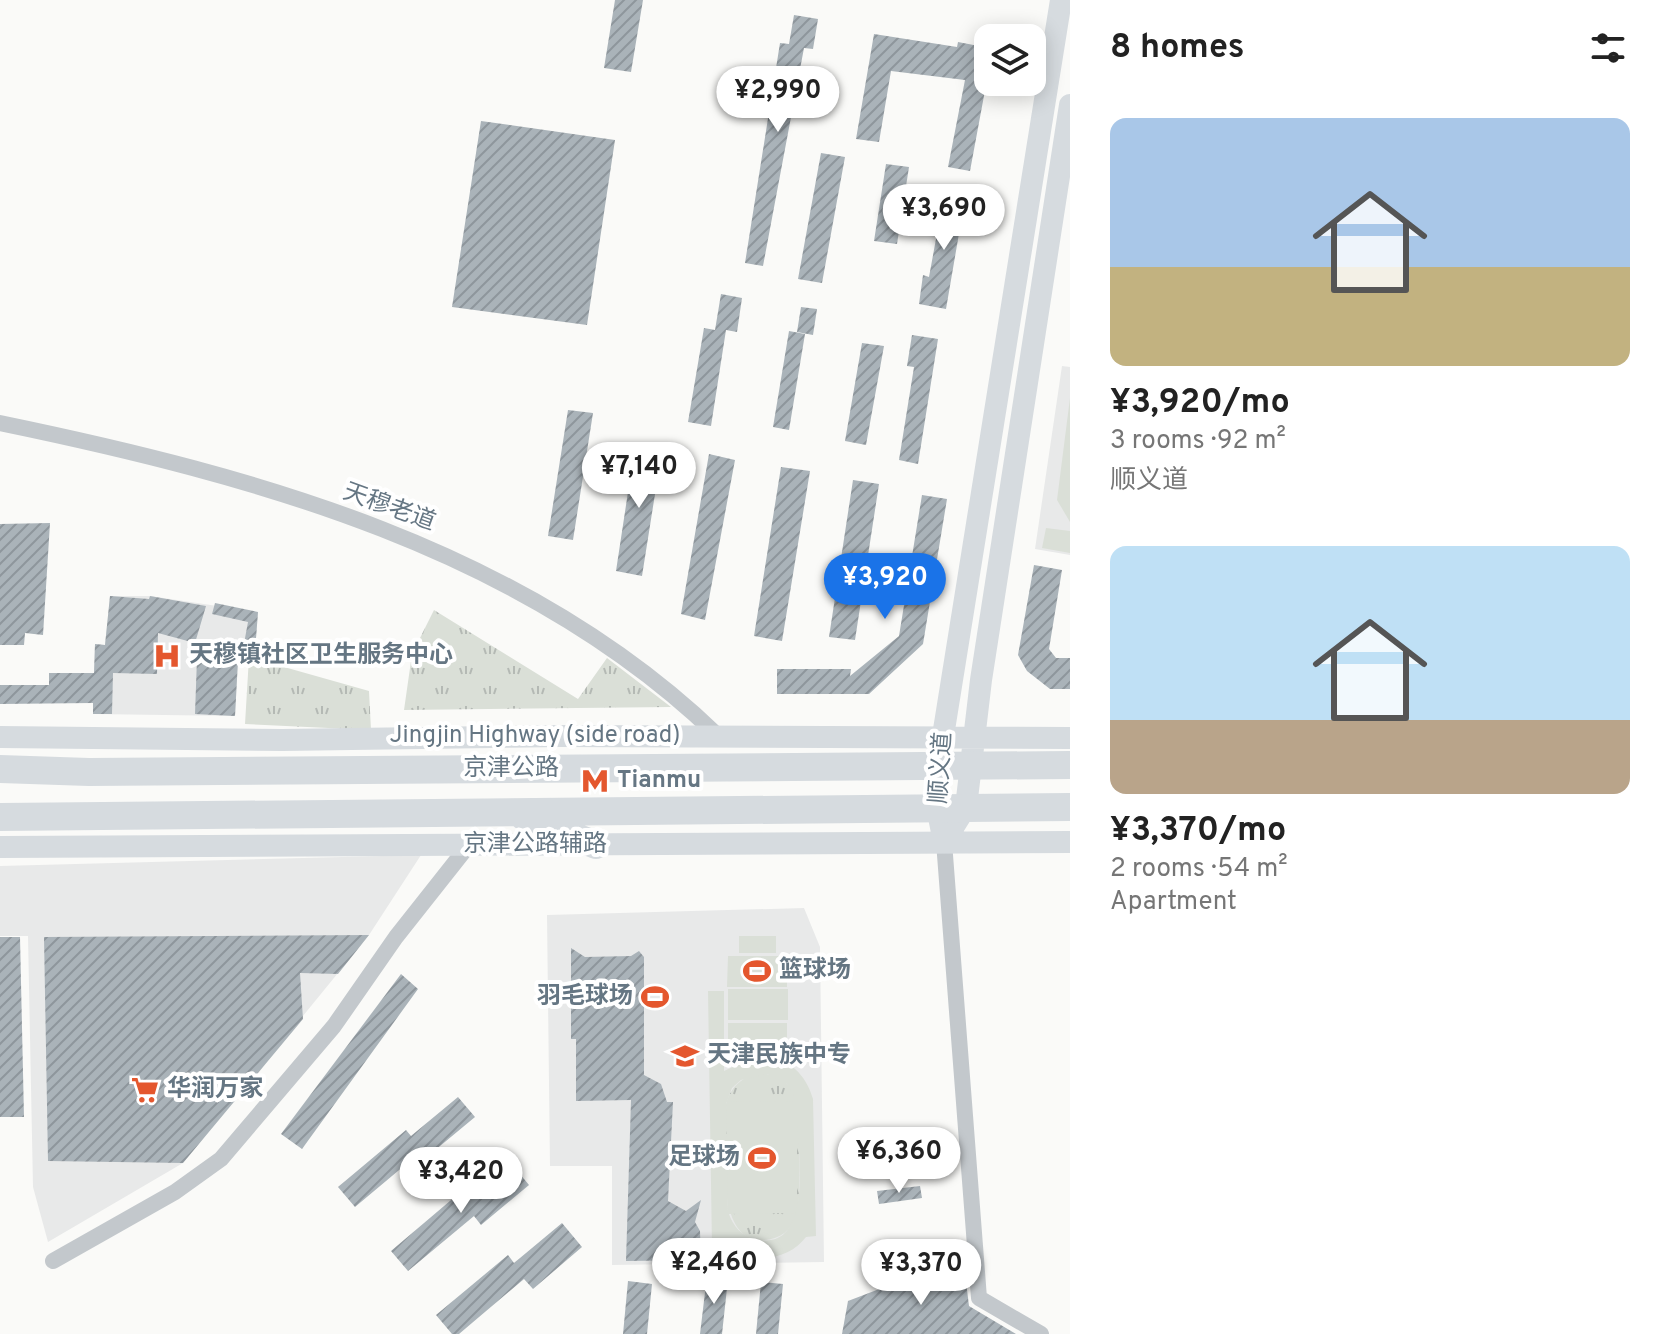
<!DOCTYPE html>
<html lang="en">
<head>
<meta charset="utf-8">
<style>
	:root { --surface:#fff; --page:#f2f2f2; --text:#222; --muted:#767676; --accent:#1a73e8 }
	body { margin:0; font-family:Overpass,"Noto Sans SC",sans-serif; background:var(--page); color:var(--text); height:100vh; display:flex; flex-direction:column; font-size:30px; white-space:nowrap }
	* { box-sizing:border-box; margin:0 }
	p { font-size:26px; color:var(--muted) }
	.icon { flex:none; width:44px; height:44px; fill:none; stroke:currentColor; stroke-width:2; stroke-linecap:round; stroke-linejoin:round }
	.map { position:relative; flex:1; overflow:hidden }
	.drawer { display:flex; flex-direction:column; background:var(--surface); width:600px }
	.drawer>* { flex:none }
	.buttons { position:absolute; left:974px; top:24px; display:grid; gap:16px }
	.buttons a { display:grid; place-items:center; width:72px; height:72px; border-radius:16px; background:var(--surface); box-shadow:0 4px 20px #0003; font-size:40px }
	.price { position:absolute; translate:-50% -68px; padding:0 18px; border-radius:28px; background:#fff; color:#222; font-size:26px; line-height:52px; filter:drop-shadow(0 2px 4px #0008) }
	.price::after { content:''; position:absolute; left:50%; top:48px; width:24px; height:18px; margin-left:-12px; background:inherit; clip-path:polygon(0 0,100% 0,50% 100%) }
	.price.active { background:var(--accent); color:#fff }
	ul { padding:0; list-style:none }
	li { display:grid; align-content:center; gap:16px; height:424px; padding:0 40px }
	li span { display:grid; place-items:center; height:248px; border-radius:16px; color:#555 }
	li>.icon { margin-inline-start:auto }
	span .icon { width:144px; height:144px; fill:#fffc; stroke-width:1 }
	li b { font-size:34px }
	h2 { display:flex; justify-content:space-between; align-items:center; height:96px; padding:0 40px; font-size:34px }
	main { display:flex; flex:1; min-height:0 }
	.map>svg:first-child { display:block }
	.built { fill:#e8e9e9 }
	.grass { fill:url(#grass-tufts) }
	.pitch { fill:#dadfd7; fill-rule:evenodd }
	.building { fill:url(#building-hatch) }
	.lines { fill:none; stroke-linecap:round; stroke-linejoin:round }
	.street { stroke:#c3c8cc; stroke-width:16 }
	.secondary { stroke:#d6dbdf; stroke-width:22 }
	.highway { stroke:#d6dbdf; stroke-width:28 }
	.labels { text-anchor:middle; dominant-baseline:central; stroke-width:8; stroke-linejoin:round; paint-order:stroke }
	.street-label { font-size:24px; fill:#657683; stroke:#fff }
	.poi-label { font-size:24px; font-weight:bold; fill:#657683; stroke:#fff; text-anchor:start }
</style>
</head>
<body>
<main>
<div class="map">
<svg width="1070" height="1334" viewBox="0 0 1070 1334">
	<defs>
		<pattern id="grass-tufts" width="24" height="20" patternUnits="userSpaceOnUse" patternTransform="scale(2)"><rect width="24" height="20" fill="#dadfd7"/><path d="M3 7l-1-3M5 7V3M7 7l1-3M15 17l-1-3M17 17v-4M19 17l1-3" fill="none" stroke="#b4b9b4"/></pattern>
		<pattern id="building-hatch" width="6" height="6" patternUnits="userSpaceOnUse" patternTransform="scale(2)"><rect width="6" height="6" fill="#aab3b9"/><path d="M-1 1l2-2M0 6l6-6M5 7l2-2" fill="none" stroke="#8e969c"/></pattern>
	</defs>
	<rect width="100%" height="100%" fill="#fafaf8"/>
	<path class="built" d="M1062,366l8,1v188l-35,-6z
		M110,596h40l108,16 -3,39 -12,-2 -5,11 -3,56 -142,-2 2,-70 10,1z
		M421,855l-52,80 -186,228 -135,79 -15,-55 -5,-251h-28v-70z
		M804,908l16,39 4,315 -212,3v-99h-62l-3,-251z"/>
	<path class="grass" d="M434,610l144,89 29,-41 64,49 -267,3 8,-56z
		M249,657l120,34 2,39 -126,-6z
		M760,1073c16,1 33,10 37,27 3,14 4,105 0,116 -6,14 -17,23 -32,24 -54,4 -38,-101 -39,-136 5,-18 16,-27 34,-31z"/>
	<path class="pitch" d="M1070,398v124l-13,-22z
		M1046,528l24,3v22l-28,-5z
		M739,936h37v17h-37z
		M728,956h59v31h-60z
		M728,989h60v31h-60z
		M708,991h16v80l35,-16 -31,-1v-31h59v31l-22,1c24,4 41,19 48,44l3,137 -10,1c-20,26 -57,27 -80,4l-1,6h-13zM767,1074l20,10 10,17 -69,1v109l-2,-107 6,-16 9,-8zM797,1116c1,33 18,138 -42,123 -13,-3 -22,-13 -26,-25l68,-1z"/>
	<path class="building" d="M615,0h28l-12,72 -27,-4z
		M794,15l24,4 -5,30 -9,-1 -41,218 -18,-3 35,-220 9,1z
		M874,34l83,13 1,-5 26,5 -7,36 9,2 -16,86 -22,-4 17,-87 -74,-9 -12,71 -23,-3z
		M481,121l134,19 -28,185 -135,-18z
		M821,153l24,4 -23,126 -24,-4z
		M886,164l23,3 -12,77 -23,-3z
		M945,190l21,3 -20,116 -27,-5 4,-29 6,2z
		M721,294l21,4 -5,34 -11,-2 -15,96 -23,-4 16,-94 11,2z
		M801,307l16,2 -4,26 -16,-3z
		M789,331l16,3 -16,96 -16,-3z
		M912,335l26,4 -20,125 -19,-4 15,-93 -7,-1z
		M862,343l22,3 -18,99 -21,-4z
		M568,410l25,3 -20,127 -25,-4z
		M635,446l27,4 -20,126 -26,-5z
		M709,454l26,6 -30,160 -24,-6z
		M781,467l29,4 -28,170 -28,-5z
		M853,480l26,4 -24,156 -26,-3z
		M922,495l25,4 -24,145 -54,50h-92v-25h74l-1,7 49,-40z
		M50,523l-7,112 -18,-2 -1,12h-24v-121z
		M1034,565l28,5 -13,79 7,9h14v31h-20l-23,-18 -9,-16z
		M110,596l39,3 1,-3 56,10 -11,37 -37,-10 -1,41 -44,-1 -1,41h-19v-11l-93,1v-19h49v-12h45l1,-29 10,1z
		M215,603l43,9 -3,39 -12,-2 5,-27 -36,-8z
		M197,658l41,2 -3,56 -40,-2z
		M369,935l-31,39 -38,-1 3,46 -120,144 -135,-2 -4,-224z
		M0,937h20l4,180h-24z
		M571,948l14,9 46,-1 8,-5 5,6v118l17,9 6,18h6l-5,99 18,10 15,-11 -6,22 5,9 1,29 -75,1 5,-161 -55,1v-62h-5z
		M401,974l17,15 -116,160 -21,-15z
		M458,1097l17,20 -47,39 -5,-6 -68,57 -17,-20 68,-57 5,6z
		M510,1162l19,23 -48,40 -7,-9 -66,55 -17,-20 66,-56 6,7z
		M920,1186l2,12 -43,6 -2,-13z
		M562,1223l20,24 -49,42 -9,-10 -65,55h-7l-16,-19 72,-60 6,8z
		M963,1257l6,49 47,28h-174l6,-33z
		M707,1276l21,3 -6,55h-22z
		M628,1281l24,3 -5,50h-24z
		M761,1282l22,2 -5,50h-22z"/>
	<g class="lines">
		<path class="street" d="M0,423c256,53 524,126 717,312
			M944,842l35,456 62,36
			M53,1261l122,-69 46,-33 113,-133 62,-89 72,-91"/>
		<path class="secondary" d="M0,737l282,3 277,-4 511,2
			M944,842l-7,-35 6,-71 118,-736
			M944,842l22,-35 15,-127 89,-575
			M0,847l1070,-5"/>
		<path class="highway" d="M0,769l89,3 981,-7
			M523,816l73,29
			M0,817l1070,-10"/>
	</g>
	<defs>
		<g id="hospital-bare" transform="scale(2.16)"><path d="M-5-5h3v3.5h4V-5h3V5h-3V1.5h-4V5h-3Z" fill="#e4572e" stroke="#fff" stroke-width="2.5" paint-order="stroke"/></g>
		<g id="metro-bare" transform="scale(2.16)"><path d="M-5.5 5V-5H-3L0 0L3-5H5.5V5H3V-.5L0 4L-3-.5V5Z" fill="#e4572e" stroke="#fff" stroke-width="2.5" paint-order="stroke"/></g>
		<g id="stadium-bare" transform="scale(2.16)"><path d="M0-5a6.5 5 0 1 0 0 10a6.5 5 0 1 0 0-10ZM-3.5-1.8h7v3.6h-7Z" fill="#e4572e" stroke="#fff" stroke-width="2.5" paint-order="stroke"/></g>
		<g id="school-bare" transform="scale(2.16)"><path d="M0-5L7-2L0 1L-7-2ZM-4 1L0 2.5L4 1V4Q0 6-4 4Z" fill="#e4572e" stroke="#fff" stroke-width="2.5" paint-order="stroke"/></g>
		<g id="supermarket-bare" transform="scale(2.16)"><path d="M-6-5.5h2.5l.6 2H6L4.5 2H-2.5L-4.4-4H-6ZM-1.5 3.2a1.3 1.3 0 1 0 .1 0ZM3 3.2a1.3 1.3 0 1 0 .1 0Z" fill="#e4572e" stroke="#fff" stroke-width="2.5" paint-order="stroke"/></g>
	</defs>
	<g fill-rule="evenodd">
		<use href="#hospital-bare" x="167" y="656"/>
		<use href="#metro-bare" x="595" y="781"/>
		<use href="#stadium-bare" x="757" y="971"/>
		<use href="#stadium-bare" x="655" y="997"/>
		<use href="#school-bare" x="685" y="1056"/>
		<use href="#supermarket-bare" x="145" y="1090"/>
		<use href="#stadium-bare" x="762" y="1158"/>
	</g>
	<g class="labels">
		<g class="street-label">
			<text transform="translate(389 508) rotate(20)">天穆老道</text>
			<text x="535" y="736">Jingjin Highway (side road)</text>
			<text transform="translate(942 768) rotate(-86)">顺义道</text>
			<text x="511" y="769">京津公路</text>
			<text x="535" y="845">京津公路辅路</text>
		</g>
		<g class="poi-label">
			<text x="189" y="656">天穆镇社区卫生服务中心</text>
			<text x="617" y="781">Tianmu</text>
			<text x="779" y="971">篮球场</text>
			<text x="633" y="997" text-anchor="end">羽毛球场</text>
			<text x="707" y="1056">天津民族中专</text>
			<text x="167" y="1090">华润万家</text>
			<text x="740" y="1158" text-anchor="end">足球场</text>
		</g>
	</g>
</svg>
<div class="buttons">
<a><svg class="icon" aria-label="layers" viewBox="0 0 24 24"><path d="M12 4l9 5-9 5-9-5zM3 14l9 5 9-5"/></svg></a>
</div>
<b class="price" style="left:778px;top:134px">¥2,990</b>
<b class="price" style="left:944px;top:252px">¥3,690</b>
<b class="price" style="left:639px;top:510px">¥7,140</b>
<b class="price active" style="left:885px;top:621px">¥3,920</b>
<b class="price" style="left:899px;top:1195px">¥6,360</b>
<b class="price" style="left:461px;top:1215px">¥3,420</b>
<b class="price" style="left:714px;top:1306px">¥2,460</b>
<b class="price" style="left:921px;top:1307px">¥3,370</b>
</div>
<section class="drawer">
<h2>8 homes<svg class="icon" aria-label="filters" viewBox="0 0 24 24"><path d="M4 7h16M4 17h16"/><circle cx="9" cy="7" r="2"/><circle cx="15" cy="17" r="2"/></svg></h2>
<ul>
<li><span style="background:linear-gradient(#a9c7e8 60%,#c2b280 0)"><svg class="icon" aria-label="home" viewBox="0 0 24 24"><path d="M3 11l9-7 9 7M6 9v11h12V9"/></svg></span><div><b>¥3,920/mo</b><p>3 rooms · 92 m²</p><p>顺义道</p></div></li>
<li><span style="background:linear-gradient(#bfe0f5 70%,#b9a48a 0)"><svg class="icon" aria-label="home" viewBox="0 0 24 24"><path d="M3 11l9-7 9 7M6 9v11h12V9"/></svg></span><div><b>¥3,370/mo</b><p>2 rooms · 54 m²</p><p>Apartment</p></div></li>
</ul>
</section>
</main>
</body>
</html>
